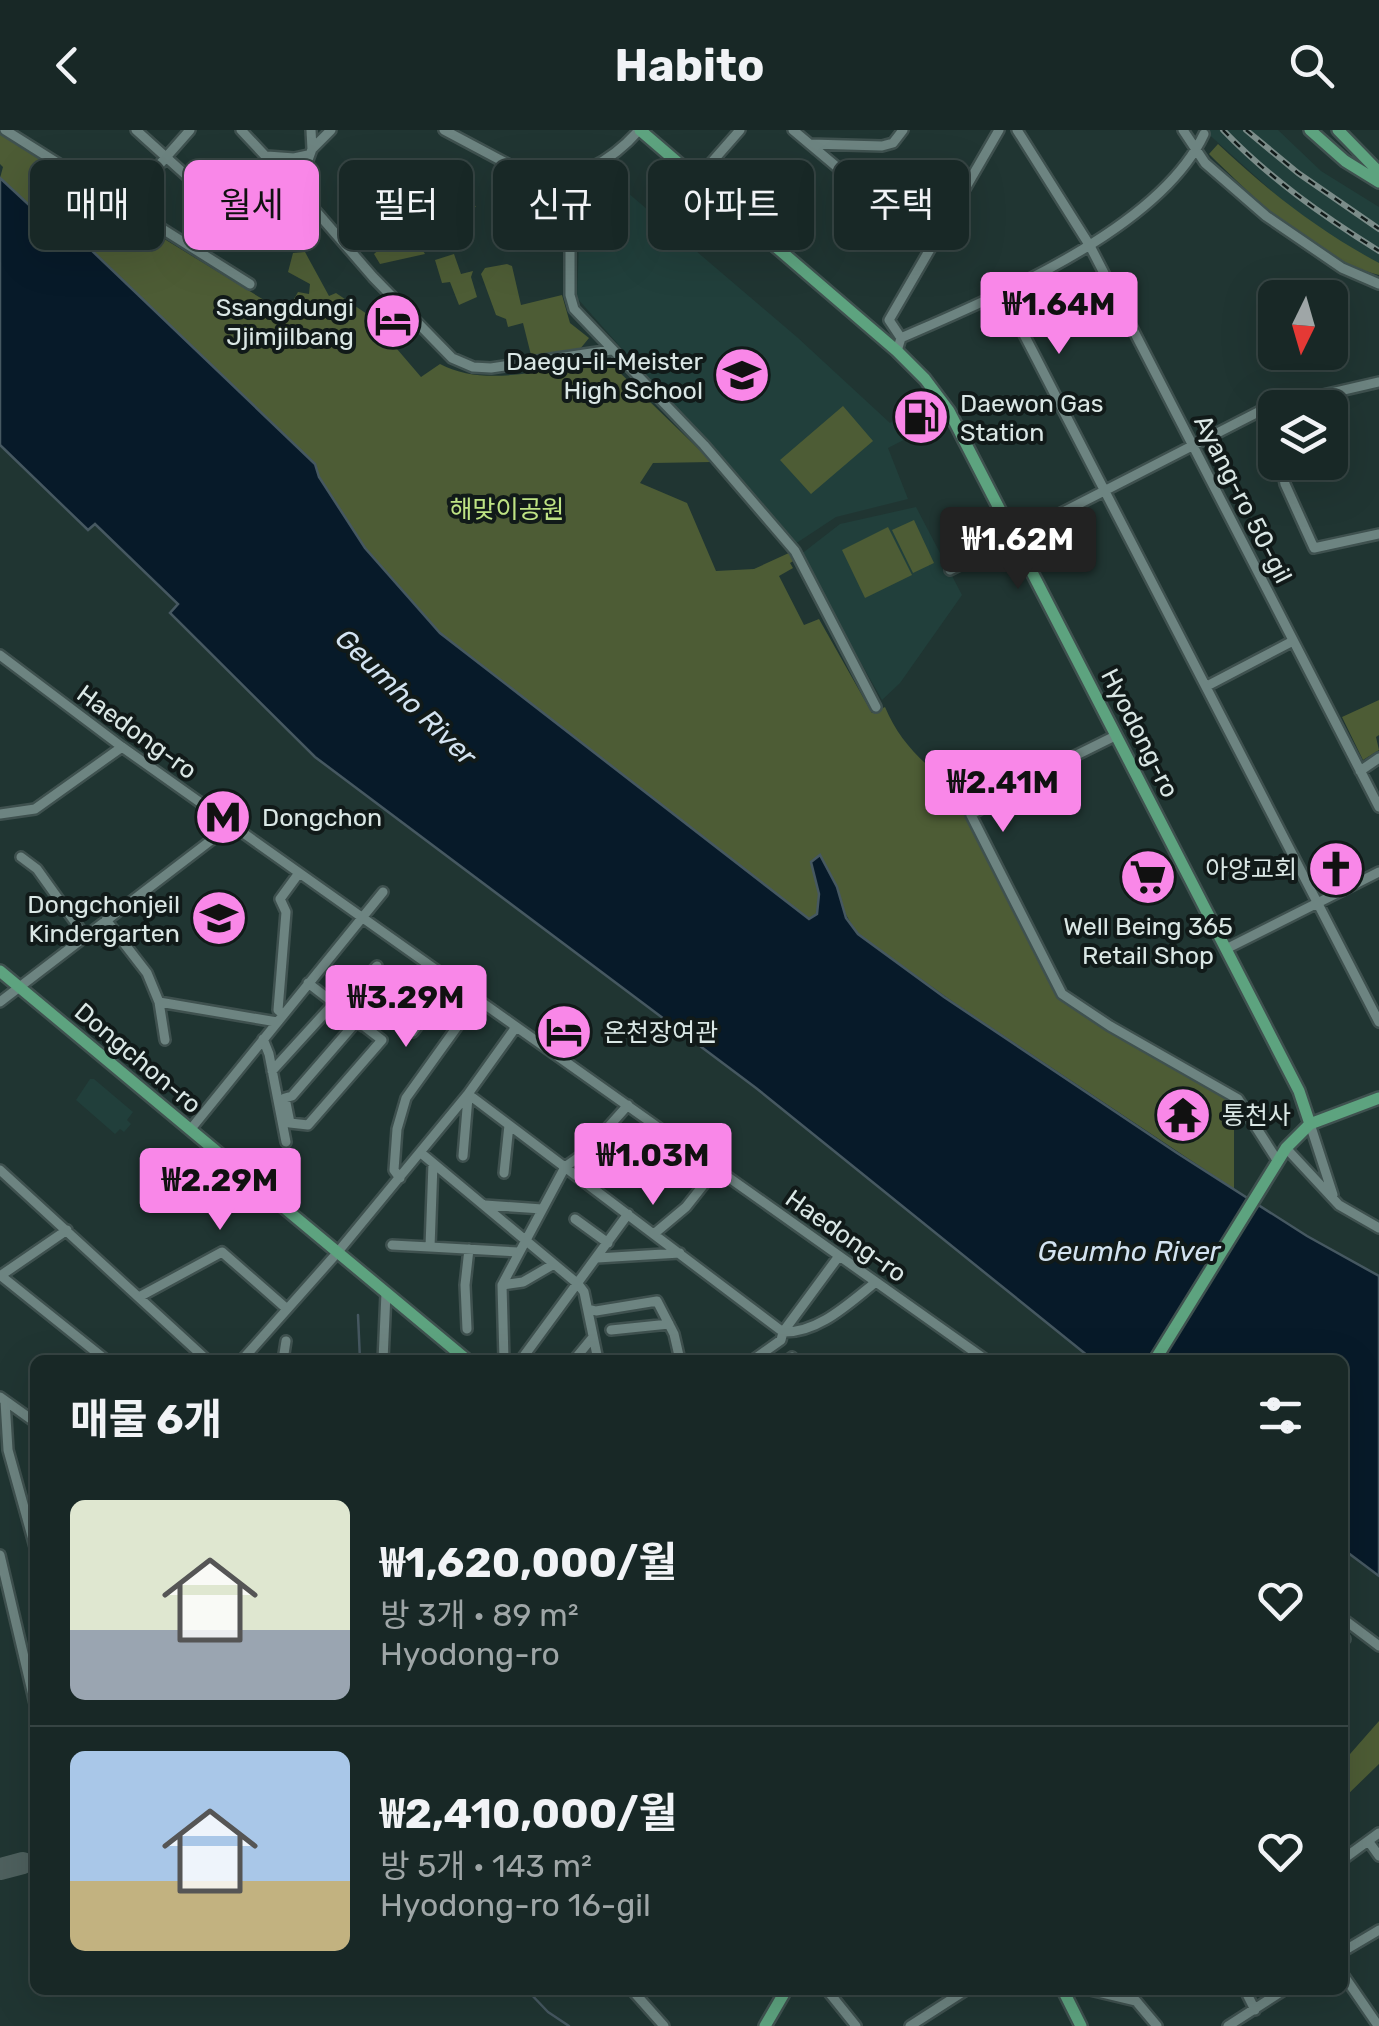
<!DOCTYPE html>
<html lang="ko">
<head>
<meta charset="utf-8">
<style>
	:root { --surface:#182826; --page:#21302e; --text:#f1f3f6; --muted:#9fa6a7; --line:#364443; --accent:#f987e8 }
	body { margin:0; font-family:Rubik,"Noto Sans KR",sans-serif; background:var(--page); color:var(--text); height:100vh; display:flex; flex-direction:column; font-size:38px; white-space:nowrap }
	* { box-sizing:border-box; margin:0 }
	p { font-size:32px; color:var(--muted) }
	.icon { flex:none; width:55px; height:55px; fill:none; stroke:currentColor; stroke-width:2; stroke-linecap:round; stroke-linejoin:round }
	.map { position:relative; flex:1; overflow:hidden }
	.details { position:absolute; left:30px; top:1225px; width:1318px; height:640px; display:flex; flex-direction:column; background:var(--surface); border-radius:15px; box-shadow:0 10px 40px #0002,0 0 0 2px var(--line) }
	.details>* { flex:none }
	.hud { position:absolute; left:30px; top:30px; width:1320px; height:90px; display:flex; gap:20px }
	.needle { width:65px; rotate:185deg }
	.buttons { position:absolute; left:1258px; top:150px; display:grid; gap:20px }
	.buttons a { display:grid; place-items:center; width:90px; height:90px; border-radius:15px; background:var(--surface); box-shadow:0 10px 40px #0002,0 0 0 2px var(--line); font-size:50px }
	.price { position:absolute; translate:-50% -85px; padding:0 22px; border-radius:10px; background:var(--accent); color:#111; font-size:32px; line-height:65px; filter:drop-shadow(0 2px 5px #0008) }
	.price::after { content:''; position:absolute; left:50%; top:60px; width:30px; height:22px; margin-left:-15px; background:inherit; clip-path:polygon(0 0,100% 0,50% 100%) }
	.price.selected { background:#222; color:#fff }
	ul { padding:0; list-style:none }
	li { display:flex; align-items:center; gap:30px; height:250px; padding:0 40px }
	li+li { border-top:2px solid var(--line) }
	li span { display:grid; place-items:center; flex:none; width:280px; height:200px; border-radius:15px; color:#555 }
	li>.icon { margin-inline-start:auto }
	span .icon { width:120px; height:120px; fill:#fffc; stroke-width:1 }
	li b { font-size:42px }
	h2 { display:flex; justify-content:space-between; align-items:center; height:120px; padding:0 40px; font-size:42px }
	.tag { padding:0 35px; border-radius:15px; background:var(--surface); box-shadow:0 10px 40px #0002,0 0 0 2px var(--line); font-size:35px; line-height:90px }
	.tag.selected { background:var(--accent); color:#111 }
	header { display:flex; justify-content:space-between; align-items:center; height:130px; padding:0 40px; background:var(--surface); font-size:45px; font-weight:700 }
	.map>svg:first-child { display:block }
	.built { fill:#213f3b }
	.green { fill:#4d5c35 }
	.water { fill:#071a29; stroke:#465861; stroke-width:2.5 }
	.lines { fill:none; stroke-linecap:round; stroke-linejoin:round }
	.stream { stroke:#465861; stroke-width:2.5 }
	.taxiway { stroke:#4e605e; stroke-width:22 }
	.minor-casing { stroke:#3f514f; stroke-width:14 }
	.major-casing { stroke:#3f514f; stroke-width:16 }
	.minor { stroke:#6d8481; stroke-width:9 }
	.major { stroke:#5da37f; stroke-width:11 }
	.rail-casing { stroke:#7b8c89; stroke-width:6 }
	.rail { stroke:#111a19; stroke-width:2.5; stroke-dasharray:8; stroke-linecap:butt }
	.labels { text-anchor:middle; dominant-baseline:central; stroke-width:8; stroke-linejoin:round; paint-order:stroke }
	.poi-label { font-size:25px; fill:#dae7e5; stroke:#111a19; text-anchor:end }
	.street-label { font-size:25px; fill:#dae7e5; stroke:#111a19 }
	.park-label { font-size:25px; fill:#bfe484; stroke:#111a19 }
	.water-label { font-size:28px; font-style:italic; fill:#d3e3f1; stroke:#111a19 }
</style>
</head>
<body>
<header><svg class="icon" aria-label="back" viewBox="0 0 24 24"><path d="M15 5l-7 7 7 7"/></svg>Habito<svg class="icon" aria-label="search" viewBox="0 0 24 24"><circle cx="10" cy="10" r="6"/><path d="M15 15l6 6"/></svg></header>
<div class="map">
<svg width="1379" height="1896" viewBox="0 0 1379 1896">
	<rect width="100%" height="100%" fill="#203532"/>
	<path class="built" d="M1204,0h74l43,41 58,36v56l-39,-20 -55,-40z
		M607,45l191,163 92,85 34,-23 15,22 -51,26 20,51 -72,18 -41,27 -218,-246 4,-111z
		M916,377l46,88 -62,88 -18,17 -82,-145 40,-31z
		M90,949h4l39,33 -6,8 4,4 -7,8 -4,-3 -5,5 -39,-34z"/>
	<path class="green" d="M0,0l148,99 116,71 27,4 7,-12 11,2 1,-10 -22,-12 5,-19 12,-1 24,44 7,-3 31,21 54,63 19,-13c47,25 109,4 158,-4l3,4 12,2 99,96 -59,1 -13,20 47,20 29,68 38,-2 37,-17 4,8 -5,3 3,5 -14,8 25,49 15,-6 53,94 13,-6c18,44 55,72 95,94l-13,11 89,179 50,37 128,74v87l-278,-185 -98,-70c-17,-22 -24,-53 -38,-78l-9,6 8,32 -2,21 -8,4 -369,-286 -75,-85 -46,-71 -4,-13 -252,-239 -6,6 -57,-53 3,-11 -3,-3z
		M1218,14c50,47 101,87 161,119v12c-62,-15 -125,-77 -170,-121z
		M363,43l38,6 -3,28 -7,20 29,19 5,8 -45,10 -6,-10 9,-8 -24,-29z
		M448,72l28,4 -8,12 6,19 -30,10 -3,-7 3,-32h3z
		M454,124l7,20 12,-3 -2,6 6,20 -18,8 -9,-23 -8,1 -7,-23z
		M507,134l5,2 9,39 41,-10 8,28 19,15 -9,11 -48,10 -9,-36 -15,4 -2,-8 -10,-4 -15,-41 4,-6z
		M843,276l30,35 -62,53 -31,-34z
		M914,390l20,43 -21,10 -21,-43z
		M888,397l24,48 -47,23 -23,-48z
		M1379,570v35l-3,2 3,13 -16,10 -21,-43z
		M1379,1591v43l-36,35v-37z"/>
	<path class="water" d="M0,48l57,53 7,-7 251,240 4,13 46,71 75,85 369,286 8,-5 2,-20 -8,-32 9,-7 17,32 9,31 12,16 86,63 233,156 130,83 72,40v300l-36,-27 -1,-189h-249l-337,-272 -441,-331 -145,-144 8,-9 -83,-80 -7,6 -88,-85z"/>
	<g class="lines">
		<path class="stream" d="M358,1185l2,45
			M527,1860l21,22 21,14"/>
		<path class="taxiway" d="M0,1739l23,-6"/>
		<g class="minor-casing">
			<path id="minor" d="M5,0l245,154
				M136,0l115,104 41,-42
				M241,0l46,49
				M311,0l1,19
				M444,0l90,48c40,6 80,-19 105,-48
				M793,0l139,117
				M1017,0l73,116 289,561
				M1183,0l22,33 61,53 76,52 37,16
				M810,14l72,2 11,-3 10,-13
				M267,26l27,2 14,-3
				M287 53a12 12 0 1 1 24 0a12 12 0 1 1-24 0Z
				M304,41l8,-22 19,-19
				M570,44v121l4,14 130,136 91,106 81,156
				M696,50l44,-50
				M302,65l71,82 79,81 21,9 18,1 120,-18
				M123,76l67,-76
				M1002,162l377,730
				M901,208l-12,-18 110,-190
				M897,221l4,-13c93,-41 258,-108 303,-204
				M1266,278l9,26
				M1281,332l4,22 29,64 65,-14
				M950,440l316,-162 113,-26
				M0,525l122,92 864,613
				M1207,556l86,-45
				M1115,606l-93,46 -51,33 91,179 48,32 128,73 39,61
				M1360,641l19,-13
				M0,684l35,-5 87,-62
				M21,727l16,12 48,67
				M106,790l41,53 12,29 118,20
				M1226,819l153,-77
				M308,853l74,57 -74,85 -18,-2 -5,-25 7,-2 65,-75
				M0,872l231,-177
				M159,872l6,38
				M379,877l34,25 13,-17
				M340,878l37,-42
				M283,884l-5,-4 8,-98 -6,-13 19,-26
				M363,896l41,-50
				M516,897l-48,67 315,238c36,1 66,-29 93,-50
				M263,909l6,15 17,88
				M272,941l62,-68
				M1310,994l23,71
				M190,1000l193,-238
				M1286,1018l53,57 40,23
				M421,1023l157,131 6,8 14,68
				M463,1026l5,-59
				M433,1033l-3,84 88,5
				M0,1040l207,190
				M504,1043l5,-48
				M651,1043l24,-34
				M400,1048l-6,-8 3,-41 9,-31 71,-99
				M485,1075l57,4
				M575,1089l33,24
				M655,1103l31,-26 30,-38
				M392,1115l38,2
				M597,1128l83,-5
				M0,1145l106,85
				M0,1146l67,-46
				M502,1155l21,-3 31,-18
				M139,1167l83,-45 65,57
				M588,1179l8,2 61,-10 17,33 6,26
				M467,1199l-2,-44 4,-36
				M611,1200l58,-6
				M242,1230l95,-107 131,-159
				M283,1230l3,-19
				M383,1230l3,-67
				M504,1230l-2,-75 63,-118 21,-15 42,-47
				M521,1230l107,-146
				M574,1230l19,-23
				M753,1230l28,-20 2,-8 56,-76
				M788,1230l4,-3
				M0,1267l35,25
				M5,1271l3,49 27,97
				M0,1425l35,149
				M1342,1488l37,28
				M1342,1506l3,3 -3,3
				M1369,1712l10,14
				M1342,1730l37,-27
				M1342,1822l37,-22
				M1342,1843l35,51
				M632,1860l32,36
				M827,1860l29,36
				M1090,1860l46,11 21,25
				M1245,1860l10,20
				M910,1896l56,-36
				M1228,1896l56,-36"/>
		</g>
		<g class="major-casing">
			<path id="major" d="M640,0l257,221 28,28 24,32 350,680 11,33
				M1310,0l35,31 34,21
				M1338,0l41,42
				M0,841l467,389
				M1155,1230l131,-212 24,-24 69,-26
				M1063,1860l18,36
				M765,1896l21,-36"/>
		</g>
		<use href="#minor" class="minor"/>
		<use href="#major" class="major"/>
		<g class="rail-casing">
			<path id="rail" d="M1223,0c46,48 100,86 156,121
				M1246,0l52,43 81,56"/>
		</g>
		<use href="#rail" class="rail"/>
	</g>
	<defs>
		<g id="hotel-disc" transform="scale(2.875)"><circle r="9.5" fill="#f987e8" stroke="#111a19"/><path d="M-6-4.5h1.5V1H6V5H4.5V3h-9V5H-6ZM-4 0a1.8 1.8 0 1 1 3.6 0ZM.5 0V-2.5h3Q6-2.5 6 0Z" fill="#111"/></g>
		<g id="school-disc" transform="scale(2.875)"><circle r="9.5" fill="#f987e8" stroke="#111a19"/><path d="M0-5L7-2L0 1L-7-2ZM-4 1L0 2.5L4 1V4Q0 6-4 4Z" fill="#111"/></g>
		<g id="fuel-disc" transform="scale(2.875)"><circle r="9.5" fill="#f987e8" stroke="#111a19"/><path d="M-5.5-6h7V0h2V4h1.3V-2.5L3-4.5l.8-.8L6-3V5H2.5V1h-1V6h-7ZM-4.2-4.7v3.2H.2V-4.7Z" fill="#111"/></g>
		<g id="metro-disc" transform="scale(2.875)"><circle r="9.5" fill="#f987e8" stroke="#111a19"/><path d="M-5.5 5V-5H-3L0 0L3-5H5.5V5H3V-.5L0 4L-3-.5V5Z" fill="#111"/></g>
		<g id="church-disc" transform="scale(2.875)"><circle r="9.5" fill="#f987e8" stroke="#111a19"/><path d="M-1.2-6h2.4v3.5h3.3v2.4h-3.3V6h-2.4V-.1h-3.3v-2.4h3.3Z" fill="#111"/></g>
		<g id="supermarket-disc" transform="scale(2.875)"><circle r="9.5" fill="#f987e8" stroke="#111a19"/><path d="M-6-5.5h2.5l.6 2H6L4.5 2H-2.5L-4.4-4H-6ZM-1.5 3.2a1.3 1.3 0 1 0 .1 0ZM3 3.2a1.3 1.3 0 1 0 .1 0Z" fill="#111"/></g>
		<g id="temple-disc" transform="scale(2.875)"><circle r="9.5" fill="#f987e8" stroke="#111a19"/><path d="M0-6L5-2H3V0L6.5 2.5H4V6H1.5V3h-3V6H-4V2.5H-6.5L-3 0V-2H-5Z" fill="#111"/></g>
	</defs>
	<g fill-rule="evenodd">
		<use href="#hotel-disc" x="393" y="191"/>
		<use href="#school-disc" x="742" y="245"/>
		<use href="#fuel-disc" x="921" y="287"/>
		<use href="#metro-disc" x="223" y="687"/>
		<use href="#church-disc" x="1336" y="739"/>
		<use href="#supermarket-disc" x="1148" y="747"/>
		<use href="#school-disc" x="219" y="788"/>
		<use href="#hotel-disc" x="564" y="902"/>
		<use href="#temple-disc" x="1183" y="985"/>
	</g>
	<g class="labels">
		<g class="poi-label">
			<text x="354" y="177">Ssangdungi<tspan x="354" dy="29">Jjimjilbang</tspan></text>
			<text x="703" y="231">Daegu-il-Meister<tspan x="703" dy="29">High School</tspan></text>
			<text x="960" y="273" text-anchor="start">Daewon Gas<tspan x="960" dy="29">Station</tspan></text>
			<text x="262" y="687" text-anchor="start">Dongchon</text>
			<text x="1297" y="739">아양교회</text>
			<text x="180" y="774">Dongchonjeil<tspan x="180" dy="29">Kindergarten</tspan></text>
			<text x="1148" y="796" text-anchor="middle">Well Being 365<tspan x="1148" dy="29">Retail Shop</tspan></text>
			<text x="603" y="902" text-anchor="start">온천장여관</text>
			<text x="1222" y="985" text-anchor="start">통천사</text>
		</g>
		<g class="street-label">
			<text transform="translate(1243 369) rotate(63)">Ayang-ro 50-gil</text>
			<text transform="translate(137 602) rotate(36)">Haedong-ro</text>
			<text transform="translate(1140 603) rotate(63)">Hyodong-ro</text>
			<text transform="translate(138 928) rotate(40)">Dongchon-ro</text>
			<text transform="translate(846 1106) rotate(35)">Haedong-ro</text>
		</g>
		<g class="park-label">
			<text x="507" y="379">해맞이공원</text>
		</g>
		<g class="water-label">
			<text transform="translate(406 567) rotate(44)">Geumho River</text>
			<text x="1129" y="1121">Geumho River</text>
		</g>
	</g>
</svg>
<div class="buttons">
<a><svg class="needle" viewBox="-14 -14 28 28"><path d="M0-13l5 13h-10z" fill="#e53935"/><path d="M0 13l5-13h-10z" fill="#9fa6a7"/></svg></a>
<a><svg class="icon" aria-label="layers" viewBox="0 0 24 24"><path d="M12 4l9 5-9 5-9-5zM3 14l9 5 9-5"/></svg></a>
</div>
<b class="price" style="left:1059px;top:227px">₩1.64M</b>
<b class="price selected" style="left:1018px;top:462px">₩1.62M</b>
<b class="price" style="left:1003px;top:705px">₩2.41M</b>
<b class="price" style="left:406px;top:920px">₩3.29M</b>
<b class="price" style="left:653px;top:1078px">₩1.03M</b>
<b class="price" style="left:220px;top:1103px">₩2.29M</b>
<div class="hud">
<a class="tag">매매</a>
<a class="tag selected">월세</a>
<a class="tag">필터</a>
<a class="tag">신규</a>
<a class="tag">아파트</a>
<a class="tag">주택</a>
</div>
<section class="details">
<h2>매물 6개<svg class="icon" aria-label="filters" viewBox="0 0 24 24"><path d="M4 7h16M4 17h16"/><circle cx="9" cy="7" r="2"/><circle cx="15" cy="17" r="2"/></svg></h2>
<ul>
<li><span style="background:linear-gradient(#dfe7d0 65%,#9aa5b1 0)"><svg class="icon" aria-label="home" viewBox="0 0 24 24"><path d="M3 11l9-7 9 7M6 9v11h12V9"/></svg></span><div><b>₩1,620,000/월</b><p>방 3개 · 89 m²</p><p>Hyodong-ro</p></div><svg class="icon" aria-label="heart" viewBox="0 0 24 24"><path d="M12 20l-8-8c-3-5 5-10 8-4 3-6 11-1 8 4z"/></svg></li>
<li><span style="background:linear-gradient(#a9c7e8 65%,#c2b280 0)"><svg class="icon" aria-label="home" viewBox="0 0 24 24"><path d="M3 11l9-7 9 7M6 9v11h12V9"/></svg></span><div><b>₩2,410,000/월</b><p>방 5개 · 143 m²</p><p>Hyodong-ro 16-gil</p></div><svg class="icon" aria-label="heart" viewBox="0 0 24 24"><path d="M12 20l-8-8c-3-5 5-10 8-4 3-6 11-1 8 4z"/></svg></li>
</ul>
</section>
</div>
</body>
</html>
